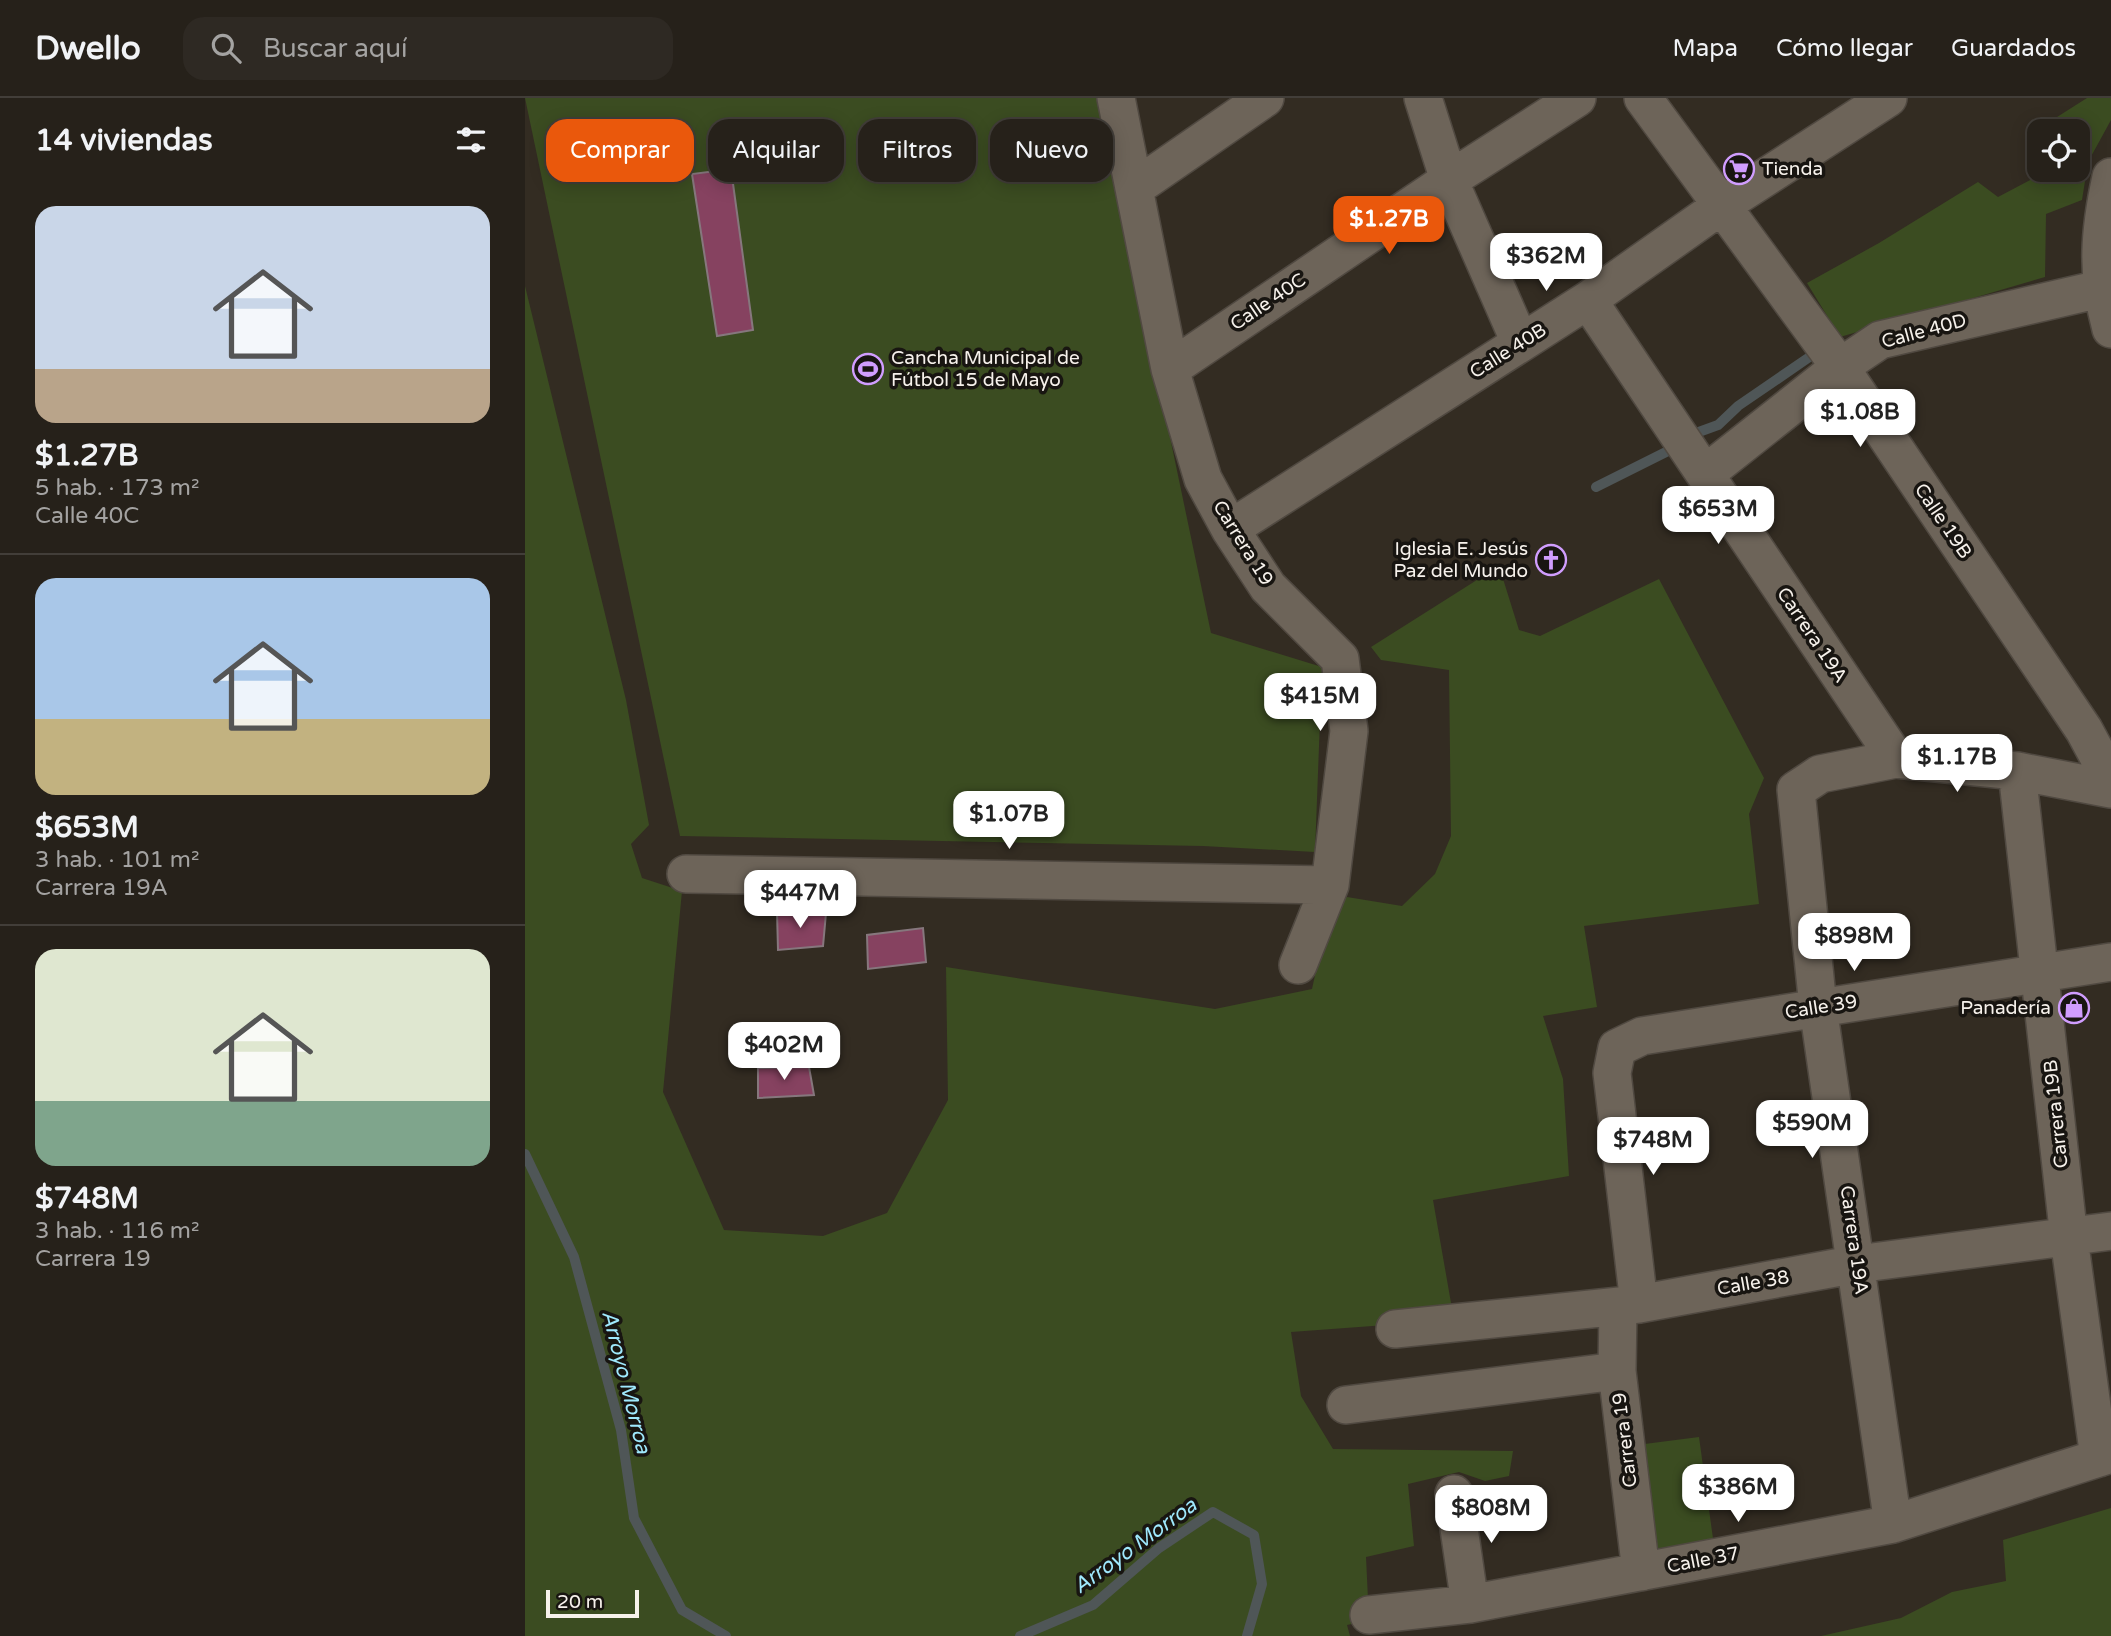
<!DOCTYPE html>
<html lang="es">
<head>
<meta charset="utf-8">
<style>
	:root { --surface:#26211a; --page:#2e2923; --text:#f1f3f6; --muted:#a4a3a2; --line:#423e39; --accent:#ea580c }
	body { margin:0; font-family:"Varela Round",sans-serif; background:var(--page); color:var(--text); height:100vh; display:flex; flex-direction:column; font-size:26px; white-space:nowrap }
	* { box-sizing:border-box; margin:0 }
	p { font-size:23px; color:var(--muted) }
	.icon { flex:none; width:38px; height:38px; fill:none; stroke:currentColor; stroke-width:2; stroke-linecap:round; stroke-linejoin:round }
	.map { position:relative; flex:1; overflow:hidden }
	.sheet { display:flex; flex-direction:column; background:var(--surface); width:525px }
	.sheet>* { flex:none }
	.guide { position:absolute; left:21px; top:21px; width:665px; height:63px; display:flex; gap:14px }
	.fabs { position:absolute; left:1502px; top:21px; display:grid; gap:14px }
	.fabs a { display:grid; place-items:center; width:63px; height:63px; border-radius:14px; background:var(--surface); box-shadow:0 4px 18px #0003,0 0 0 2px var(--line); font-size:35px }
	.scale { position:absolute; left:21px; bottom:18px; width:93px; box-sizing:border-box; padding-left:7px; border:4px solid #f6f1eb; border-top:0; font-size:19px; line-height:24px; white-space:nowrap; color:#f6f1eb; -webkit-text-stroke:5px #181511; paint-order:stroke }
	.price { position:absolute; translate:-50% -60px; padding:0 16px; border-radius:14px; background:#fff; color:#222; font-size:23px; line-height:46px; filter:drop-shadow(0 2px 4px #0008) }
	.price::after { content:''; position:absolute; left:50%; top:42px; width:21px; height:16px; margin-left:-10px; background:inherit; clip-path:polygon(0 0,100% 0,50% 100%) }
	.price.on { background:var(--accent); color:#fff }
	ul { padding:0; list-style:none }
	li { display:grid; align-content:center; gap:14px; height:371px; padding:0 35px }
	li+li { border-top:2px solid var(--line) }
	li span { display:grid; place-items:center; height:217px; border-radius:21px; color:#555 }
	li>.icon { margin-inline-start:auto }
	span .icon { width:126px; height:126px; fill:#fffc; stroke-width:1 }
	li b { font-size:30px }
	h2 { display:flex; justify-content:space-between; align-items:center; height:84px; padding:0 35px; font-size:30px }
	.chip { padding:0 24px; border-radius:21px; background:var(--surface); box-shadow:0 4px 18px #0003,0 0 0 2px var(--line); font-size:24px; line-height:63px }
	.chip.on { background:var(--accent); color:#fff }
	header { display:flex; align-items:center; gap:42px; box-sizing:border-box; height:98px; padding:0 35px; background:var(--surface); border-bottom:2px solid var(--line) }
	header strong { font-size:33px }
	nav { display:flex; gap:38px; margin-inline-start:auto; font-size:24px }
	.search { width:490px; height:63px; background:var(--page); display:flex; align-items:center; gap:18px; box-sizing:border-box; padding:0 24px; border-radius:21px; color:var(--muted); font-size:26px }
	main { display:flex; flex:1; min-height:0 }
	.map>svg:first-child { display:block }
	.green { fill:#3b4c21; fill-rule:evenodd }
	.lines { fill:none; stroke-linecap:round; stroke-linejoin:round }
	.stream { stroke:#4f5657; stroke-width:10 }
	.building { fill:#864260; stroke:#86777d; stroke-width:2 }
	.street-casing { stroke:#504941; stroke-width:40 }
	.street { stroke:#6d6459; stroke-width:37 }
	.labels { text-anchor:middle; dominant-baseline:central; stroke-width:7; stroke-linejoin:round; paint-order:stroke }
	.poi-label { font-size:19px; fill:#f6f1eb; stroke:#181511; text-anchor:start }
	.street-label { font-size:19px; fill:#f6f1eb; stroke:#181511 }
	.water-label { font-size:21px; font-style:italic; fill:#9fe9fd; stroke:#181511 }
</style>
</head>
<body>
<header>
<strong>Dwello</strong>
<div class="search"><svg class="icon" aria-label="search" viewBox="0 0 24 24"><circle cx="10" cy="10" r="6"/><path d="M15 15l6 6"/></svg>Buscar aquí</div>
<nav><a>Mapa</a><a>Cómo llegar</a><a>Guardados</a></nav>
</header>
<main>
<section class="sheet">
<h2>14 viviendas<svg class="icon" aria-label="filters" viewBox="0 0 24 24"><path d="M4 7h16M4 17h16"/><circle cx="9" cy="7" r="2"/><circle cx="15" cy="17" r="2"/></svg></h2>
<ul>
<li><span style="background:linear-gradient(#c9d6e8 75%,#b9a48a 0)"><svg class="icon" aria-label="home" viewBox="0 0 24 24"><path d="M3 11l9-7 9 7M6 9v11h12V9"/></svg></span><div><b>$1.27B</b><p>5 hab. · 173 m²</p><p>Calle 40C</p></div></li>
<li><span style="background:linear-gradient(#a9c7e8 65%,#c2b280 0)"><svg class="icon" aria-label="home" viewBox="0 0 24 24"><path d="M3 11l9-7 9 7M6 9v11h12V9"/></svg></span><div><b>$653M</b><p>3 hab. · 101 m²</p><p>Carrera 19A</p></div></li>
<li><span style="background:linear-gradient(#dfe7d0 70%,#7fa58c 0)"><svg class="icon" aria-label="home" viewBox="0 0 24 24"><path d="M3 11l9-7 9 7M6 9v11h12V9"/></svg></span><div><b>$748M</b><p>3 hab. · 116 m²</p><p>Carrera 19</p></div></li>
</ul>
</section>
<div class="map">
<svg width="1586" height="1538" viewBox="0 0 1586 1538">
	<rect width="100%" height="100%" fill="#332c22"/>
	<path class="green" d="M0,0h574l112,535 111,34 -7,185 -112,-6 -523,-10z
		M1562,0h24v22l-23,42 -6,38 -36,14 -1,63 -205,60 -33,-54 72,-40 99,-61 20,15 38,-20 -1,-46zM1514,33h38v39h-38z
		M0,188l101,414 23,125 -18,19 11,34 40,13 -19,201 61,138 99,6 64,-23 61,-113 -2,-133 269,42 97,-20 17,-78 18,-14 55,9 33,-32 16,-38 -2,-166 -68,-10 -10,-13 128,-81 20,64 21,6 119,-57 105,199 -15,36 10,90 -175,22 13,81 -54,9 20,63 6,97 -136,24 21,120 -163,12 10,64 32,53 180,2 -4,25 -24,5 -26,-9 -51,12 6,62 -48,11 3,63 -22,5 3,11h-825z
		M1174,1339l16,116 -79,11 -7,-118z
		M1586,1410v128h-290l80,-18 51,-26 54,-11 -3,-41z"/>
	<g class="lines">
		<path class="stream" d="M1171,335l22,-8 20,-19 70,-48
			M1071,389l78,-39
			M0,1056l49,103 47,173 13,88 48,92 44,26
			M495,1538l73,-31 66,-57 54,-36 41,23 8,49 -15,52"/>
	</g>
	<path class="building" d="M206,71l22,161 -36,6 -25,-162z
		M252,813l49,2 -3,33 -45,4z
		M398,830l3,34 -58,7 -1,-34z
		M284,969l5,28 -56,3v-30z"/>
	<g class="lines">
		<g class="street-casing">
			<path id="street" d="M591,0l54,271 33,110 27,50 38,58 72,72 9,72 -19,154 -32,80
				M898,0l26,82 71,162
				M1118,0l197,269 244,363 27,50
				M1586,79c-12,56 -15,97 0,152
				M611,89l129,-89
				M1063,202l308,459
				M645,271l279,-189 128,-82
				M1180,376l135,-107 40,-27 220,-51
				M705,431l358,-229 133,-94 167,-108
				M1492,673l52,467 30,220
				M161,776l644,11
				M1114,1206l-27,-231 5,-25 25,-12 469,-74
				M1093,1209l-1,64 24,201
				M870,1231l244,-25 218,-40 254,-33
				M821,1307l271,-34
				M929,1396l16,110
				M1368,1426l-75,-517 -22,-217 24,-16 76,-15 121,12 94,18
				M844,1517l101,-11 423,-80 218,-70"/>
		</g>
		<use href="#street" class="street"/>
	</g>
	<defs>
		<g id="supermarket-ring" transform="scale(1.575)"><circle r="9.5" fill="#181511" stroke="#d09dfe" stroke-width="1.5"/><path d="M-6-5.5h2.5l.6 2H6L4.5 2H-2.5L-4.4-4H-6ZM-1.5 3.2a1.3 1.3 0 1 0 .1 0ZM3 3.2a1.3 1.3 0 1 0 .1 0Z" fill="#d09dfe"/></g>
		<g id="stadium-ring" transform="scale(1.575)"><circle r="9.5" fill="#181511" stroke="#d09dfe" stroke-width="1.5"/><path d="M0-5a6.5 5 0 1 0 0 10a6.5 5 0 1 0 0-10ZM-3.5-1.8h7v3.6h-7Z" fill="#d09dfe"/></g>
		<g id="church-ring" transform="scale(1.575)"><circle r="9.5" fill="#181511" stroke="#d09dfe" stroke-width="1.5"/><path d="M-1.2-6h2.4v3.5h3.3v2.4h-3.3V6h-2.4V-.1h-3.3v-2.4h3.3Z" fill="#d09dfe"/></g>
		<g id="shop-ring" transform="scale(1.575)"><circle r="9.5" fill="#181511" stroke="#d09dfe" stroke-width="1.5"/><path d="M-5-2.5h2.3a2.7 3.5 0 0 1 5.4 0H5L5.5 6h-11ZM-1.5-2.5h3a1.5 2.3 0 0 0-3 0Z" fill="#d09dfe"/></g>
	</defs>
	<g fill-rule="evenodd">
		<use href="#supermarket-ring" x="1214" y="71"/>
		<use href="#stadium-ring" x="343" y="271"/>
		<use href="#church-ring" x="1026" y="462"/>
		<use href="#shop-ring" x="1549" y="910"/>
	</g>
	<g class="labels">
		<g class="poi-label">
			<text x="1237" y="71">Tienda</text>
			<text x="366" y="260">Cancha Municipal de<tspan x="366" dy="22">Fútbol 15 de Mayo</tspan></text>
			<text x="1003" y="451" text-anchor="end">Iglesia E. Jesús<tspan x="1003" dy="22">Paz del Mundo</tspan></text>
			<text x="1526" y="910" text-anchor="end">Panadería</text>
		</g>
		<g class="street-label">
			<text transform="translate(743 204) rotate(-34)">Calle 40C</text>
			<text transform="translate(1399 233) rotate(-15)">Calle 40D</text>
			<text transform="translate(983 253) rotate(-32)">Calle 40B</text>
			<text transform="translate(1418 423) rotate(56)">Calle 19B</text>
			<text transform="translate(718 445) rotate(58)">Carrera 19</text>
			<text transform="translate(1287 537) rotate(56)">Carrera 19A</text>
			<text transform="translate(1296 909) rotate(-9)">Calle 39</text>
			<text transform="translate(1531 1016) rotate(-96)">Carrera 19B</text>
			<text transform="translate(1329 1142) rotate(82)">Carrera 19A</text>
			<text transform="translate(1228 1185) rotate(-10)">Calle 38</text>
			<text transform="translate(1100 1342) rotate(-97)">Carrera 19</text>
			<text transform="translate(1178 1462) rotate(-11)">Calle 37</text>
		</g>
		<g class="water-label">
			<text transform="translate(101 1284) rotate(76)">Arroyo Morroa</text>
			<text transform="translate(610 1448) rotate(-36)">Arroyo Morroa</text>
		</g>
	</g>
</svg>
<div class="fabs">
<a><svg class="icon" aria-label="locate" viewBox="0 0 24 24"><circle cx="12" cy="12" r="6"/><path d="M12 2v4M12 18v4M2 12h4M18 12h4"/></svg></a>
</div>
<div class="scale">20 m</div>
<b class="price on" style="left:864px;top:158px">$1.27B</b>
<b class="price" style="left:1021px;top:195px">$362M</b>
<b class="price" style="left:1335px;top:351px">$1.08B</b>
<b class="price" style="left:1193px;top:448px">$653M</b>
<b class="price" style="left:795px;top:635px">$415M</b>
<b class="price" style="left:1432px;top:696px">$1.17B</b>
<b class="price" style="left:484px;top:753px">$1.07B</b>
<b class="price" style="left:275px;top:832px">$447M</b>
<b class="price" style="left:1329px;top:875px">$898M</b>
<b class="price" style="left:259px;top:984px">$402M</b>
<b class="price" style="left:1287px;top:1062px">$590M</b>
<b class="price" style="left:1128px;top:1079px">$748M</b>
<b class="price" style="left:1213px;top:1426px">$386M</b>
<b class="price" style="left:966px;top:1447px">$808M</b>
<div class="guide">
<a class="chip on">Comprar</a>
<a class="chip">Alquilar</a>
<a class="chip">Filtros</a>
<a class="chip">Nuevo</a>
</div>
</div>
</main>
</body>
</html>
